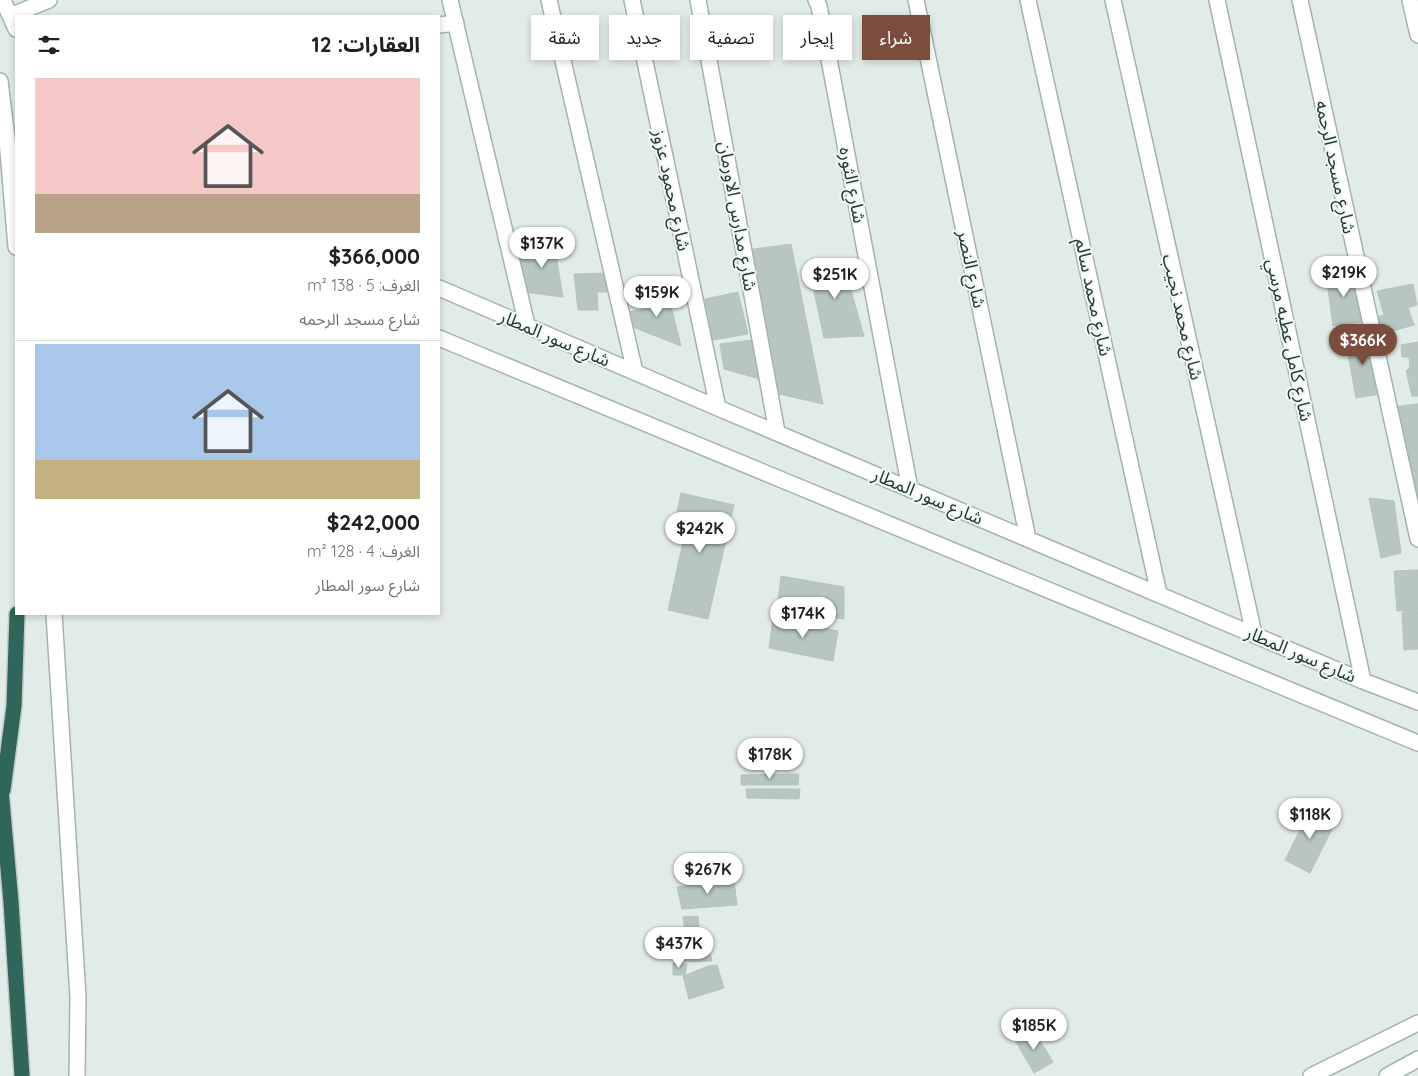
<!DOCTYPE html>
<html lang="ar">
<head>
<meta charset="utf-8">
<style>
	:root { --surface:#fff; --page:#f2f2f2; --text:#202124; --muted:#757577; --line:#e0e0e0; --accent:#7b4d3f }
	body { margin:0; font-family:Quicksand,"Noto Sans Arabic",sans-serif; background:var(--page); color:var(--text); direction:rtl; height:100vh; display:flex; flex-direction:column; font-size:19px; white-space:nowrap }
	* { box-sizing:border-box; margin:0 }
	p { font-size:16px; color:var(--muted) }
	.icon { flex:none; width:28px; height:28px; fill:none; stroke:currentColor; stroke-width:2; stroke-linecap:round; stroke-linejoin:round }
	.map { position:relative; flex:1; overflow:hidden; direction:ltr }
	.side { position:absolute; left:15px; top:15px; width:425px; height:600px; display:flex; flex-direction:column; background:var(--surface); border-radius:0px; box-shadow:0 2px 8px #0003; direction:rtl }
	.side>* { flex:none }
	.hud { position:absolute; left:455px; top:15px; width:475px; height:45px; direction:rtl; display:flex; gap:10px }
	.price { position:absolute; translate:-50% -42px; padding:0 11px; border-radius:18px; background:#fff; color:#222; font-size:16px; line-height:32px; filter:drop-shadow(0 1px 2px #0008) }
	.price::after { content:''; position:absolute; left:50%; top:30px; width:15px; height:11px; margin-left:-8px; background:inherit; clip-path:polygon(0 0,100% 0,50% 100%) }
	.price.on { background:var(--accent); color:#fff }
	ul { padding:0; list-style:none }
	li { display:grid; align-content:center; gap:10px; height:265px; padding:0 20px }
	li+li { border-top:1px solid var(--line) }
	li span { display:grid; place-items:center; height:155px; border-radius:0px; color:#555 }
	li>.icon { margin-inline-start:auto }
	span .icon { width:90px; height:90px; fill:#fffc; stroke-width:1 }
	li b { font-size:21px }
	h2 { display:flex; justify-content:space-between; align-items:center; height:60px; padding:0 20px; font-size:21px }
	.chip { padding:0 18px; border-radius:0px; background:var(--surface); box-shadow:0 2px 8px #0003; font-size:18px; line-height:45px }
	.chip.on { background:var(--accent); color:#fff }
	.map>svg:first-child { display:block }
	.building { fill:#b7c6c0; stroke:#b4c4be }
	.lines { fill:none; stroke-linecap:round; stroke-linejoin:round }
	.minor-casing { stroke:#a4b3ae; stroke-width:18 }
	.highway-casing { stroke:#c1c8c6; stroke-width:18 }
	.minor { stroke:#fff; stroke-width:15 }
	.highway { stroke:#30655a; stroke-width:15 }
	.labels { text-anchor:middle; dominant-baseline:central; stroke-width:4; stroke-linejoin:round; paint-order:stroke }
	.street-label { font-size:18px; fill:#233b34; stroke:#f2f8f5 }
</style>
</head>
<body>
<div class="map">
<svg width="1418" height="1076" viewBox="0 0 1418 1076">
	<rect width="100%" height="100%" fill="#e1ebe7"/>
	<path class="building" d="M553,237l10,60 -39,-5 -4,-36h9v-9h7l-2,-8z
		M791,244l32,160 -44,-10 -32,-144z
		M842,259l22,77 -40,2 -16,-74z
		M1355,270l7,52 -29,4 -7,-52z
		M609,273l1,19h-13l1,18h-20l-4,-36z
		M1413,284l4,21 -9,3 6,17 -36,10 -5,-17 11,-3 -7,-24z
		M653,290h14l14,56 -51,-20 -2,-14 19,-3v-10l9,1z
		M738,292l10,42 -35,6 -8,-41z
		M1370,334l10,60 -24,4 -11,-60z
		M753,340l7,39 -36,-10 -4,-25z
		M1418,342v54h-6l-6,-25 4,-4 -1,-10h-7l-1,-12z
		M1418,404v100l-25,-97z
		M681,493l53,12 -26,114 -40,-9 20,-91 -12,-3z
		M1369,498l25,3 7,52 -20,5z
		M1418,570v40l-21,1 -3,-40z
		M781,576l63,11v32l-67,-10z
		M1418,611v38l-14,1 -2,-38z
		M773,618l65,13 -5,30 -64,-13z
		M799,774l-1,11h-57v-10z
		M746,789h54l-1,10 -52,-1z
		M1311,808l25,13 -26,52 -25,-13z
		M734,880l3,25 -55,4 -5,-22z
		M698,916l3,33 -13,3 -5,-35z
		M678,953h32l2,8 -31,1z
		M673,963l14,1 -2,11h-12z
		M717,965l7,23 -35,11 -6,-23 26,-10z
		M1033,1029l20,33 -19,11 -19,-33z"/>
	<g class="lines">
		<g class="minor-casing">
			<path id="minor" d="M3,0l13,29
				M450,0l77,325
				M549,0l86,372
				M632,0l86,408
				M698,0l79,432
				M816,0l3,6 91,483
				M916,0l112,539
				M1028,0l131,594
				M1113,0l141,634
				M1217,0l146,681
				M1300,0l118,539
				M1410,0l8,35
				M10,16l39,-16
				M439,25l17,-2
				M0,81l7,58 9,108
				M439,288l279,120 645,273 55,21
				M439,338l979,405
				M54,614l24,383 -1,79
				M1311,1076l107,-53
				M1387,1076l31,-17"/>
		</g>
		<g class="highway-casing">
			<path id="highway" d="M0,779l11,123 11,174
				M3,790l11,-84 3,-92"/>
		</g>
		<use href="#minor" class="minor"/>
		<use href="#highway" class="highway"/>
	</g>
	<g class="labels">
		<g class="street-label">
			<text transform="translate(1336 167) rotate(78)">شارع مسجد الرحمه</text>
			<text transform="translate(853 185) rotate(79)">شارع الثوره</text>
			<text transform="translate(672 190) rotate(78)">شارع محمود عزوز</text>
			<text transform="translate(738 216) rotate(80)">شارع مدارس الاورمان</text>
			<text transform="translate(972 269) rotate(78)">شارع النصر</text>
			<text transform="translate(1094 297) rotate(78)">شارع محمد سالم</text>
			<text transform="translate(1183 317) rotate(77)">شارع محمد نجيب</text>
			<text transform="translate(555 338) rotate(23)">شارع سور المطار</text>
			<text transform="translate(1290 340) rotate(78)">شارع كامل عطيه مرسي</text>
			<text transform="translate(928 496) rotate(23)">شارع سور المطار</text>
			<text transform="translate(1301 654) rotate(23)">شارع سور المطار</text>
		</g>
	</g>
</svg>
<b class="price" style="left:542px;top:269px">$137K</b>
<b class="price" style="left:1344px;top:298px">$219K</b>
<b class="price" style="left:835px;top:300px">$251K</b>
<b class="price" style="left:657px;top:318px">$159K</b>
<b class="price on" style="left:1363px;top:366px">$366K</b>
<b class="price" style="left:700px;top:554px">$242K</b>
<b class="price" style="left:803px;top:639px">$174K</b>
<b class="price" style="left:770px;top:780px">$178K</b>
<b class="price" style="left:1310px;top:840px">$118K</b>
<b class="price" style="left:708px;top:895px">$267K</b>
<b class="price" style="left:679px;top:969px">$437K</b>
<b class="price" style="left:1034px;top:1051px">$185K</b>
<div class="hud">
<a class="chip on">شراء</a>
<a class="chip">إيجار</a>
<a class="chip">تصفية</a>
<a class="chip">جديد</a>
<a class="chip">شقة</a>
</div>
<section class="side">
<h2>العقارات: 12<svg class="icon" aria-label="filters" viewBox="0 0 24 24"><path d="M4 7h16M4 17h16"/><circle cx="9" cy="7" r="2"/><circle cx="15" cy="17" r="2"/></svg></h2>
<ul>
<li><span style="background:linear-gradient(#f6c9c9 75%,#b9a48a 0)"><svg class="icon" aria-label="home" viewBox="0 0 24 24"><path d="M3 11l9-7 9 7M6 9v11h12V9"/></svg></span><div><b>$366,000</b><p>الغرف: 5 · 138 m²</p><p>شارع مسجد الرحمه</p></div></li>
<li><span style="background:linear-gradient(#a9c7e8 75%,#c2b280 0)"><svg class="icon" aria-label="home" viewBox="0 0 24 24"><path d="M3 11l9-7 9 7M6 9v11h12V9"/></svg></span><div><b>$242,000</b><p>الغرف: 4 · 128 m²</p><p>شارع سور المطار</p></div></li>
</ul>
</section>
</div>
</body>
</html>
